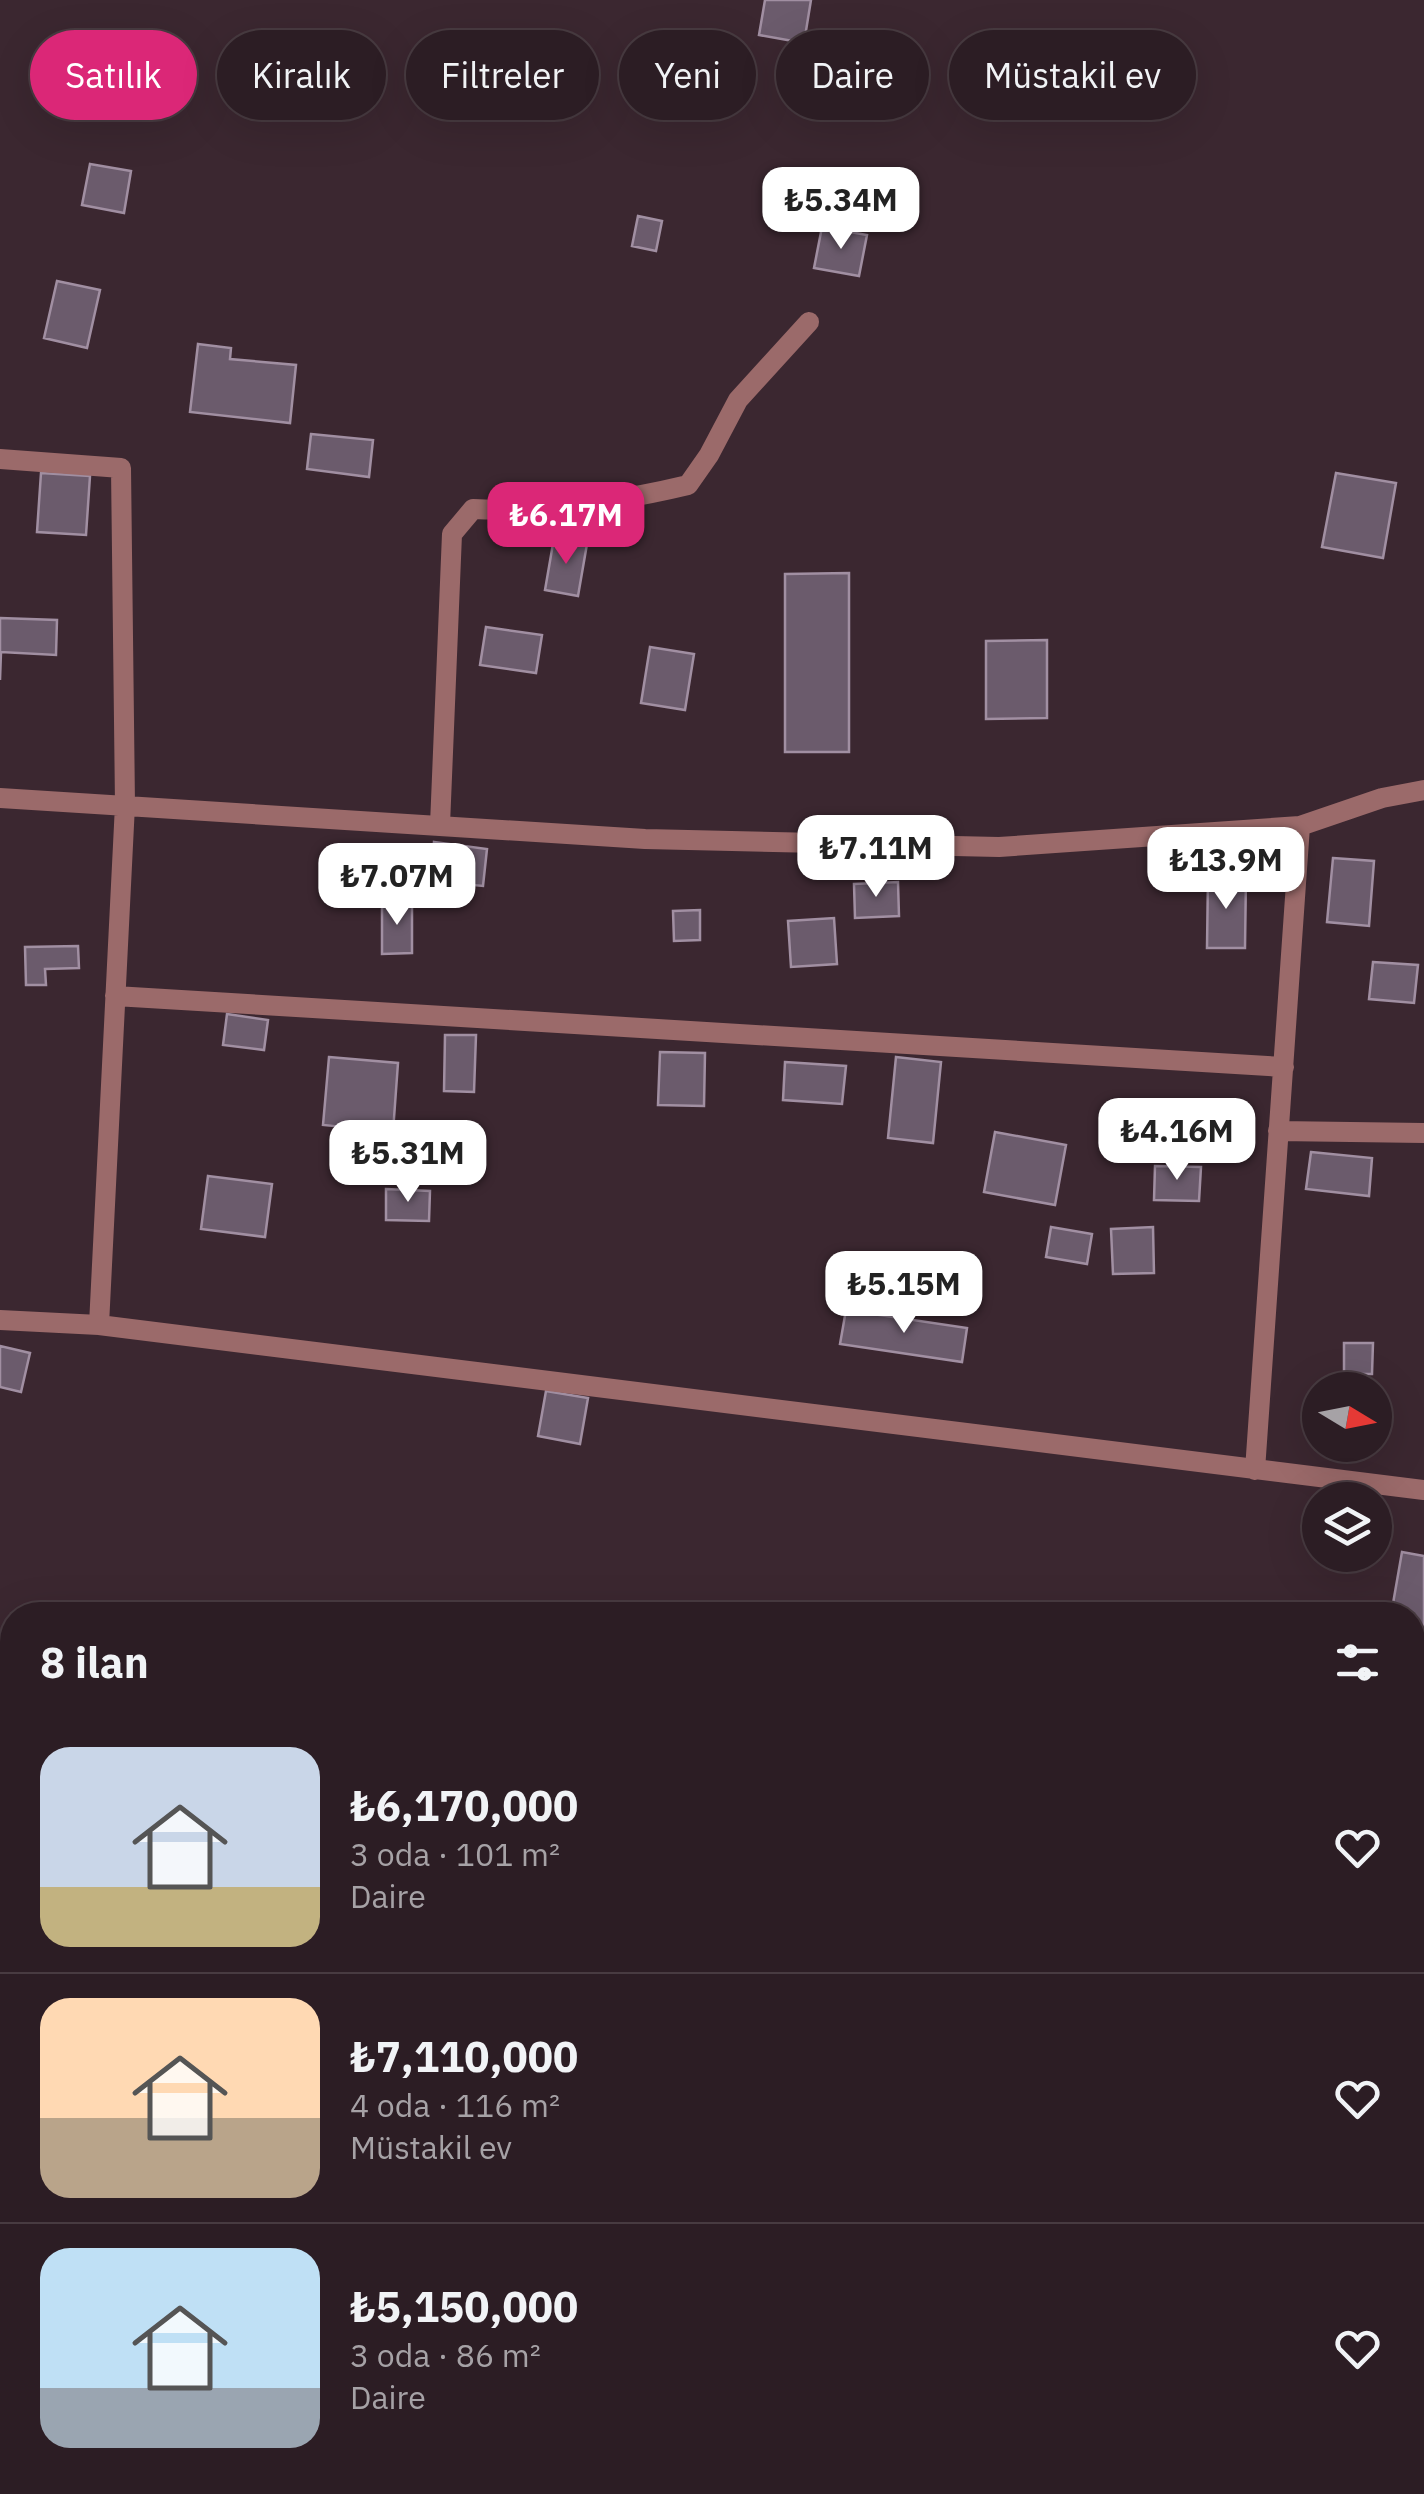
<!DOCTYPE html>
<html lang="tr">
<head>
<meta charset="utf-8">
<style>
	:root { --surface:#2c1d24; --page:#34262c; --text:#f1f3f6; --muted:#a6a2a6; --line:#483b41; --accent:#db2777 }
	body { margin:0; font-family:"IBM Plex Sans",sans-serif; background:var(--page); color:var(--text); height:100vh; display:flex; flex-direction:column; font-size:38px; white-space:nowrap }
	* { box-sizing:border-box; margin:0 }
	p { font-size:32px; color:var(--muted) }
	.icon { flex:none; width:55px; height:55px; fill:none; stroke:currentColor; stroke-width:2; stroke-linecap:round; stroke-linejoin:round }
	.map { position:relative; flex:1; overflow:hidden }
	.drawer { position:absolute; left:0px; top:1602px; width:1425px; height:892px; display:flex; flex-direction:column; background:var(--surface); border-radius:40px 40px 0 0; box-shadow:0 10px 40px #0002,0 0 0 2px var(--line) }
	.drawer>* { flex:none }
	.banner { position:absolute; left:30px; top:30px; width:1365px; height:90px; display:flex; gap:20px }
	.needle { width:65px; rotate:100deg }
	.fabs { position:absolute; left:1302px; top:1372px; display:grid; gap:20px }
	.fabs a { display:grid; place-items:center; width:90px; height:90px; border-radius:50%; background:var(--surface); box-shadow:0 10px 40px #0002,0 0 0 2px var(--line); font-size:50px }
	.price { position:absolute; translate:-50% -85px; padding:0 22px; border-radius:20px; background:#fff; color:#222; font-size:32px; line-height:65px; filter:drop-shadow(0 2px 5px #0008) }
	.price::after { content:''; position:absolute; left:50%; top:60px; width:30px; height:22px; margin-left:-15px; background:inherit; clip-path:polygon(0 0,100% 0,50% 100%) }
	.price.current { background:var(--accent); color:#fff }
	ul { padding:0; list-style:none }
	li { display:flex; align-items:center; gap:30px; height:250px; padding:0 40px }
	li+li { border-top:2px solid var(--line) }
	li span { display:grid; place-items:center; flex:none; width:280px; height:200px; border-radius:30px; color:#555 }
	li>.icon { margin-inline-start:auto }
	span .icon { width:120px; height:120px; fill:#fffc; stroke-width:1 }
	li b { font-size:42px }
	h2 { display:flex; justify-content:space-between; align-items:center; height:120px; padding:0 40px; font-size:42px }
	.chip { padding:0 35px; border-radius:45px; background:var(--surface); box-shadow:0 10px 40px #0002,0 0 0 2px var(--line); font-size:35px; line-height:90px }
	.chip.current { background:var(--accent); color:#fff }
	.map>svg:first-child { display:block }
	.building { fill:#6b5b6c; stroke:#a18fa2; stroke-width:2.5 }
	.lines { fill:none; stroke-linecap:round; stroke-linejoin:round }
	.minor { stroke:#9b6a6a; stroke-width:20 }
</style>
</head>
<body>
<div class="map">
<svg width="1424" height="2494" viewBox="0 0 1424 2494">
	<rect width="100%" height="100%" fill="#3b2730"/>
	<path class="building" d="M765,0h46l-7,43 -45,-8z
		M90,164l41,7 -7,42 -42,-8z
		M638,216l24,5 -6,30 -24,-5z
		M822,227l45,8 -8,41 -45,-8z
		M57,281l43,9 -13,58 -43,-10z
		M198,344l33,4 -1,11 66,6 -6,58 -100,-11z
		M311,434l62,6 -4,37 -62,-8z
		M41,473l49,3 -4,59 -49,-3z
		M1336,473l60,10 -13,75 -61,-11z
		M554,538l33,6 -9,52 -33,-6z
		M849,573v179h-64v-178z
		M0,618l57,2 -1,35 -55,-3 -1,28z
		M486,627l56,8 -6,38 -56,-8z
		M1047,640v78l-61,1v-78z
		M650,647l44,7 -9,56 -44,-7z
		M434,842l53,7 -4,37 -53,-5z
		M1333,858l41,3 -5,65 -42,-4z
		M1208,876h38l-1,72h-38z
		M898,882l1,34 -44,2 -1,-34z
		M382,902h30v51l-30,1z
		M700,910v30l-26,1 -1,-30z
		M834,918l3,46 -46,3 -3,-46z
		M78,946l1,22 -34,1 1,16h-20l-1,-38z
		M1373,962l45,3 -4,38 -45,-4z
		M227,1014l41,6 -4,30 -41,-5z
		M445,1035h31l-2,57 -30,-1z
		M660,1052l45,1 -1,53 -46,-1z
		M329,1057l69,6 -5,69 -70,-7z
		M896,1057l45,5 -8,81 -45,-5z
		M785,1062l61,4 -4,38 -59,-4z
		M995,1132l71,13 -11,60 -71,-13z
		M1311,1152l61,6 -3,38 -63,-7z
		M1155,1166l46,1 -2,34 -45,-1z
		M208,1176l64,8 -7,53 -64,-8z
		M386,1189l44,2 -1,30 -43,-1z
		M1051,1227l41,7 -5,30 -41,-7z
		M1153,1227l1,46 -41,1 -2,-45z
		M846,1310l121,18 -5,34 -122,-18z
		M1344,1343h29l-1,31h-28z
		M0,1346l30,7 -9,39 -21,-5z
		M546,1391l42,7 -8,46 -42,-8z
		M1402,1552l22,4v89l-12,-2v-28h-21z
		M392,2482h35l-7,12h-34z
		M660,2482l25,8 -1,4h-28z"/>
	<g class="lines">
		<path class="minor" d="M0,459l121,9 4,337 -26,520
			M0,798l645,41 354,8 301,-21 82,-28 42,-8
			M440,825l12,-291 21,-25c72,3 144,-7 215,-24l21,-30 29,-55 71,-78
			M115,996l1169,71
			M1278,1131l146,2
			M0,1320l99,5 1325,165
			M1255,1470l45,-644
			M890,2482l15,12"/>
	</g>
</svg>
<div class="fabs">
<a><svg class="needle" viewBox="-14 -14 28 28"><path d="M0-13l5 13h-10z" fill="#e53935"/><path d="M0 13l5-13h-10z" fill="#a6a2a6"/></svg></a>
<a><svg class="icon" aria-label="layers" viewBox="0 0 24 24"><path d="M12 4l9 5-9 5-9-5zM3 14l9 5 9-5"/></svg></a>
</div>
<b class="price" style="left:841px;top:252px">₺5.34M</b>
<b class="price current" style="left:566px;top:567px">₺6.17M</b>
<b class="price" style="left:876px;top:900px">₺7.11M</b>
<b class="price" style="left:1226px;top:912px">₺13.9M</b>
<b class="price" style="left:397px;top:928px">₺7.07M</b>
<b class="price" style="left:1177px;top:1183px">₺4.16M</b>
<b class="price" style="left:408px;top:1205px">₺5.31M</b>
<b class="price" style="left:904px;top:1336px">₺5.15M</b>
<div class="banner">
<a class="chip current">Satılık</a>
<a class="chip">Kiralık</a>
<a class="chip">Filtreler</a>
<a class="chip">Yeni</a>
<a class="chip">Daire</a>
<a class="chip">Müstakil ev</a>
</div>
<section class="drawer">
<h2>8 ilan<svg class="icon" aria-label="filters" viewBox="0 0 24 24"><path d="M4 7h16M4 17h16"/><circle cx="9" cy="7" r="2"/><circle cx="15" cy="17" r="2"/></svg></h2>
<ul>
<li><span style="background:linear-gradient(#c9d6e8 70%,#c2b280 0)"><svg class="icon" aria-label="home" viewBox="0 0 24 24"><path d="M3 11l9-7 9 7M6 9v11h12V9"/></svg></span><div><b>₺6,170,000</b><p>3 oda · 101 m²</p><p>Daire</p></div><svg class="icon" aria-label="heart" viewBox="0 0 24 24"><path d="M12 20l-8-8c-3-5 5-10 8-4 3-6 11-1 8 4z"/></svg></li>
<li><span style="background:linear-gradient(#ffd9b3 60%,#b9a48a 0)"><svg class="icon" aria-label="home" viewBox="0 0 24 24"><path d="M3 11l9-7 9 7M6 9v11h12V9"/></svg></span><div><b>₺7,110,000</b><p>4 oda · 116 m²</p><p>Müstakil ev</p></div><svg class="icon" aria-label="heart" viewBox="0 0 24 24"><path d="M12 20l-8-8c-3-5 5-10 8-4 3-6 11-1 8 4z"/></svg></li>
<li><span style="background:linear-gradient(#bfe0f5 70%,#9aa5b1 0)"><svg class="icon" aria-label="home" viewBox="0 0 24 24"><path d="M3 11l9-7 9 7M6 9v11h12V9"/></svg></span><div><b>₺5,150,000</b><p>3 oda · 86 m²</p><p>Daire</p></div><svg class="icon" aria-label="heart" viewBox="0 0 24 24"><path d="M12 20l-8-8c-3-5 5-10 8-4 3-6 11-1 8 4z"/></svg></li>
</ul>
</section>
</div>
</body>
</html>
